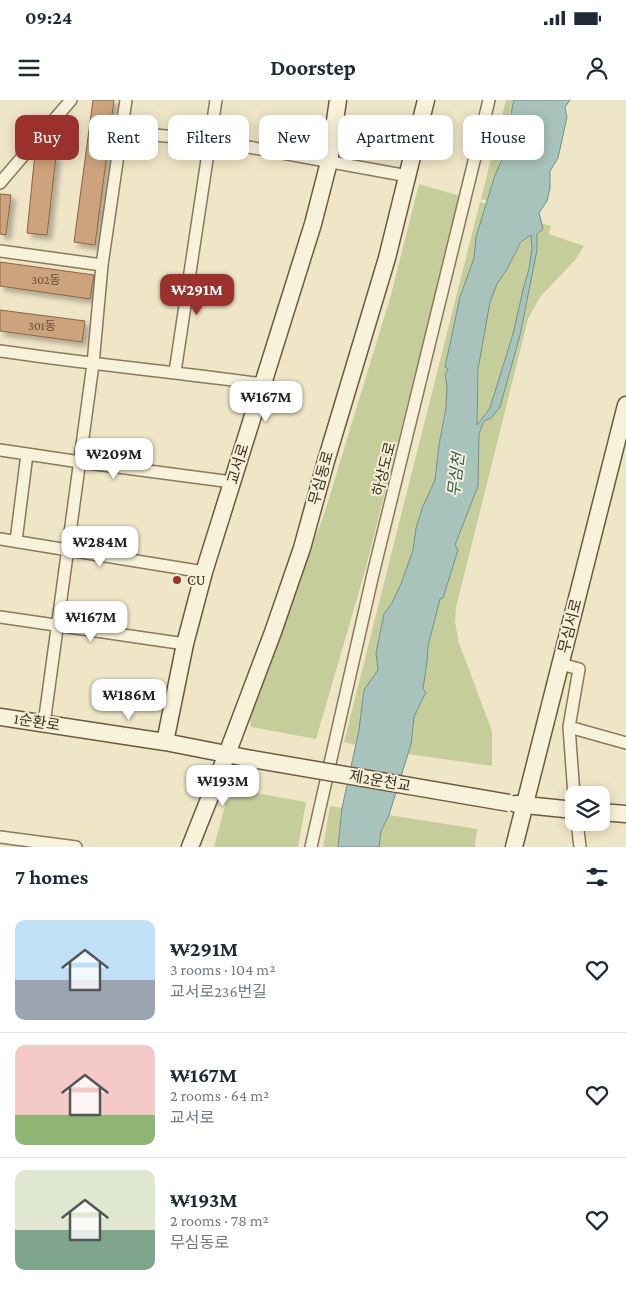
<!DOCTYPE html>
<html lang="en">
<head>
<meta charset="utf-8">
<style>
	:root { --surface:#fff; --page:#f6f6f7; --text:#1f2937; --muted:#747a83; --line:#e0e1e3; --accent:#9a312c }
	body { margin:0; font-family:"Crimson Pro","Noto Sans KR",serif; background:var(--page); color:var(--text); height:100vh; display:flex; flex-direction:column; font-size:19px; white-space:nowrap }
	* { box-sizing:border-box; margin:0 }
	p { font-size:16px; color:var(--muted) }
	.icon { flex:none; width:28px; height:28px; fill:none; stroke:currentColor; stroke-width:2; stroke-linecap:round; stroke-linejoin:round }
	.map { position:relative; height:747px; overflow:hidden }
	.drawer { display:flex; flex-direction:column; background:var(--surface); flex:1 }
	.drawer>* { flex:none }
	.hud { position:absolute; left:15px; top:15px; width:596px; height:45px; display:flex; gap:10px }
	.fabs { position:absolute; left:565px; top:686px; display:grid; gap:10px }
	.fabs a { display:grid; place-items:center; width:45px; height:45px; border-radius:10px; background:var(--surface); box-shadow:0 2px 12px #0003; font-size:25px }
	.price { position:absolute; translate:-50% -42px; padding:0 11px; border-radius:10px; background:#fff; color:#222; font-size:16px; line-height:32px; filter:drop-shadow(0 1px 2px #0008) }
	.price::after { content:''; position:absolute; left:50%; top:30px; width:15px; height:11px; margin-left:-8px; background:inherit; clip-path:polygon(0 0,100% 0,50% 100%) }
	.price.active { background:var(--accent); color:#fff }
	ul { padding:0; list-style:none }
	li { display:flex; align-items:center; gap:15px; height:125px; padding:0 15px }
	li+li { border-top:1px solid var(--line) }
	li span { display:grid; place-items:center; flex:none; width:140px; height:100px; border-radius:10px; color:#555 }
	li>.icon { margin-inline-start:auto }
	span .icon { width:60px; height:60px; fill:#fffc; stroke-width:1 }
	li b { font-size:21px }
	h2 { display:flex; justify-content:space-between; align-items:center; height:60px; padding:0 15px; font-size:21px }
	.pill { padding:0 18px; border-radius:10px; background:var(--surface); box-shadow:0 2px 12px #0003; font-size:18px; line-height:45px }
	.pill.active { background:var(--accent); color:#fff }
	.status { display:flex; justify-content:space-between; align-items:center; height:35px; padding:0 25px; background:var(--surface); direction:ltr }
	.status svg { height:14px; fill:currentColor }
	header { display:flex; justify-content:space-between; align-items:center; height:65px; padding:0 15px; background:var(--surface); font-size:22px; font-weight:700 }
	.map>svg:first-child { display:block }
	.green { fill:#c5cd9b }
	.water { fill:#a8c3bc; stroke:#6f918b; fill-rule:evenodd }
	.building { fill:#cda37d; stroke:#8a6342; filter:url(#shadow) }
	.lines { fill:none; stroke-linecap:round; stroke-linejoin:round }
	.street-casing { stroke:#8b785c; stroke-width:14 }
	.secondary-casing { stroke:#6d593f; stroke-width:19 }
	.street { stroke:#f9f2db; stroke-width:11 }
	.secondary { stroke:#f9f2db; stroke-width:16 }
	.secondary-bridge-casing { stroke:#6d593f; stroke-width:19; stroke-linecap:butt }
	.secondary-bridge { stroke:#f9f2db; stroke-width:16 }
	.poi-dot { fill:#9a312c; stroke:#f6efd7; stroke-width:2 }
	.labels { text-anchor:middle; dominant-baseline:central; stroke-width:4; stroke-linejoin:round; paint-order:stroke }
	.number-label { font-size:12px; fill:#604c37 }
	.street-label { font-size:15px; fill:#3b2f20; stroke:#f6efd7 }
	.poi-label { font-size:15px; fill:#3b2f20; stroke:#f6efd7; text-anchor:start }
	.water-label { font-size:16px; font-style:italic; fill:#2f5b5b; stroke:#f6efd7 }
</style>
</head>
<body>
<div class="status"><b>09:24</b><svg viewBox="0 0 49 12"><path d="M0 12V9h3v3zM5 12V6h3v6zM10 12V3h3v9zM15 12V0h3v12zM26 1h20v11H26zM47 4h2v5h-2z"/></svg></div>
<header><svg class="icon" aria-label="menu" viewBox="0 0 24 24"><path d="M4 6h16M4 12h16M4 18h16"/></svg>Doorstep<svg class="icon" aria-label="person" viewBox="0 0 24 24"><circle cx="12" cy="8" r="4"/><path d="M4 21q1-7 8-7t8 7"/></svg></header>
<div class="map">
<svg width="626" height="747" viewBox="0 0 626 747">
	<defs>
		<filter id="shadow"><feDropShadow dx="4.5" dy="4.5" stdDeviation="2.5" flood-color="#0004"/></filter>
	</defs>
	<rect width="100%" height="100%" fill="#efe5c7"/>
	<path class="green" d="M506,0h8l-4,12 -1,28 -9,20 -1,8 -4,7 -7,26 -7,-2z
		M419,84l41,12 -95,375 -49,168 -65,-12 -1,-10 48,-139 25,-60 68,-223z
		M480,102l7,2 -11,33 -2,21 -14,39 -15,70 3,1 -3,7 2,10 -1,23 -7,37 -4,35 -12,26 -7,22 -3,22 -12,34 -9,19 -8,11 -8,39 2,17 -14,20 -5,40 -4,15 -11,-3z
		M541,123l10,3 -2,8 35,12 -8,13 -36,38 -12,22 -72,288 -1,15 4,21 33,88v35l-84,-12 3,-10 3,-27 12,-24 -3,-4 4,-27 1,-16 12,-47 3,-1 15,-48 -3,-4 23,-60 1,-52 5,-13 7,-3 9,-11 20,-72 17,-85v-16l6,-5z
		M531,135l1,13 -3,21 -6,21 -10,44 -23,74 -14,18c3,-45 1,-99 20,-141 3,-6 8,-10 11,-16 9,-15 9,-23 24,-34z
		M239,690l67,12 -8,45h-84l12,-45z
		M330,706l12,2 -4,39h-15z
		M389,715l88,14 -2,18h-96l2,-16z"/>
	<path class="water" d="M514,0h56l-5,7 2,10 -9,41 -8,13v17l-3,13 -8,12 4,16 -6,5v16l-17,85 -20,72 -9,11 -7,3 -5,13 -1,52 -23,59 3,5 -15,48 -3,1 -12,47 -1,16 -4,27 3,3 -12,25 -3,27 -22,71 -8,16 -2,16h-41l4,-39 17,-78 5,-40 14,-20 -2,-17 8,-39 8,-11 9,-19 12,-34 3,-22 7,-22 12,-26 4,-35 7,-37 1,-23 -2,-10 3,-6 -3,-2 15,-70 14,-39 2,-21 19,-62c3,-6 13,-30 14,-36 2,-14 1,-26 5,-39zM531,135l1,13 -3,21 -6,21 -10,44 -23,74 -13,17 1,-56 12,-67 7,-18 10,-15 14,-27z"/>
	<path class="building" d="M93,0h21l-19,145 -21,-3z
		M35,53l21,3 -9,79 -20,-2z
		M0,94l11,1 -5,40 -6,-1z
		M0,162l94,13 -4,24 -90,-13z
		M0,210l85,11 -3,21 -82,-11z"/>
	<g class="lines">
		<g class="street-casing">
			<path id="street" d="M121,32l89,8 198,36
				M0,83l71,-83
				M0,151l102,14
				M0,251c87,13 175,21 262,33
				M175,272l41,-272
				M0,350l80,12 152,20
				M0,439l204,33
				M16,441l11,-87
				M0,517l185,27
				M561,564l18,5 -10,58 5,68
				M44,624l49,-360 9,-99 24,-165
				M569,627l57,16
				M577,722l3,25
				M0,737l76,10
				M311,747l62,-273 116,-474"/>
		</g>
		<g class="secondary-casing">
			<path id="secondary" d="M0,617l165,25 87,17
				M165,642l20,-98 19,-72 109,-348 16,-62 9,-62
				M516,704l58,6
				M601,712l25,2
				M190,747l37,-93 46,-122 29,-84 24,-87 61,-203 39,-158
				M514,747l112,-442"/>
		</g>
		<use href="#street" class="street"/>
		<use href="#secondary" class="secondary"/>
		<g class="secondary-bridge-casing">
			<path id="secondary-bridge" d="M252,659l257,44"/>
		</g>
		<use href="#secondary-bridge" class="secondary-bridge"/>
	</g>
	<circle class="poi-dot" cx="177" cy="480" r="5"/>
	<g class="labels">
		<g class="number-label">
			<text x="46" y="180">302동</text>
			<text x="42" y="226">301동</text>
		</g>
		<g class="street-label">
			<text transform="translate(238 364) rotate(-73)">교서로</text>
			<text transform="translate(384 369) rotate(-76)">하상도로</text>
			<text transform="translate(321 378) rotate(-74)">무심동로</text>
			<text transform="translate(570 526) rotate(-76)">무심서로</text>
			<text transform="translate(37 622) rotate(9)">1순환로</text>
			<text transform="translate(380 681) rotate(10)">제2운천교</text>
		</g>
		<g class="poi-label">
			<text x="187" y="480">CU</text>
		</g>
		<g class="water-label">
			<text transform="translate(456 375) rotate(-83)">무심천</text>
		</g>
	</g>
</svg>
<div class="fabs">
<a><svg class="icon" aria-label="layers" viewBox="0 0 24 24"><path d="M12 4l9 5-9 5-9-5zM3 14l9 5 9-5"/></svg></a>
</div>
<b class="price active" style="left:197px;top:216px">₩291M</b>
<b class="price" style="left:266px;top:323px">₩167M</b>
<b class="price" style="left:114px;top:380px">₩209M</b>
<b class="price" style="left:100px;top:468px">₩284M</b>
<b class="price" style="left:91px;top:543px">₩167M</b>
<b class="price" style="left:129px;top:621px">₩186M</b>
<b class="price" style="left:223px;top:707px">₩193M</b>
<div class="hud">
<a class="pill active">Buy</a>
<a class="pill">Rent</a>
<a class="pill">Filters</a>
<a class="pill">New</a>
<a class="pill">Apartment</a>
<a class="pill">House</a>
</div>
</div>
<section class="drawer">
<h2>7 homes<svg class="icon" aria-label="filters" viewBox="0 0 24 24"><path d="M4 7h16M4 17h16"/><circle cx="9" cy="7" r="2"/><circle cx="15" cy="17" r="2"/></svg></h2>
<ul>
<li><span style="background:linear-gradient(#bfe0f5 60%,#9aa5b1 0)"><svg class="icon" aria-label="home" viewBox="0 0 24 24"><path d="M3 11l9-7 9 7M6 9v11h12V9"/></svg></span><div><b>₩291M</b><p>3 rooms · 104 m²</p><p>교서로236번길</p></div><svg class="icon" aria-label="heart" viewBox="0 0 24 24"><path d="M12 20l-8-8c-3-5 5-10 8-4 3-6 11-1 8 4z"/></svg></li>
<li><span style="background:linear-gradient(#f6c9c9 70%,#8fb573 0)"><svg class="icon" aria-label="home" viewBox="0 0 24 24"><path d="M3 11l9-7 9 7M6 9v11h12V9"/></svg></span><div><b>₩167M</b><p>2 rooms · 64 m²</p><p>교서로</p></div><svg class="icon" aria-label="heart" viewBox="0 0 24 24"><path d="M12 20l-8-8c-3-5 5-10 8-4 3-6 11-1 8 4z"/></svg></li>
<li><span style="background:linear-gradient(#dfe7d0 60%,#7fa58c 0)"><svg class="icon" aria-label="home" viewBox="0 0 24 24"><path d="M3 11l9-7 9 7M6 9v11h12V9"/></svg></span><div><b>₩193M</b><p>2 rooms · 78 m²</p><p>무심동로</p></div><svg class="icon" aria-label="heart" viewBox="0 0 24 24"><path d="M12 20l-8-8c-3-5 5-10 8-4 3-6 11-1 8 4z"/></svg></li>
</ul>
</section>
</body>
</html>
